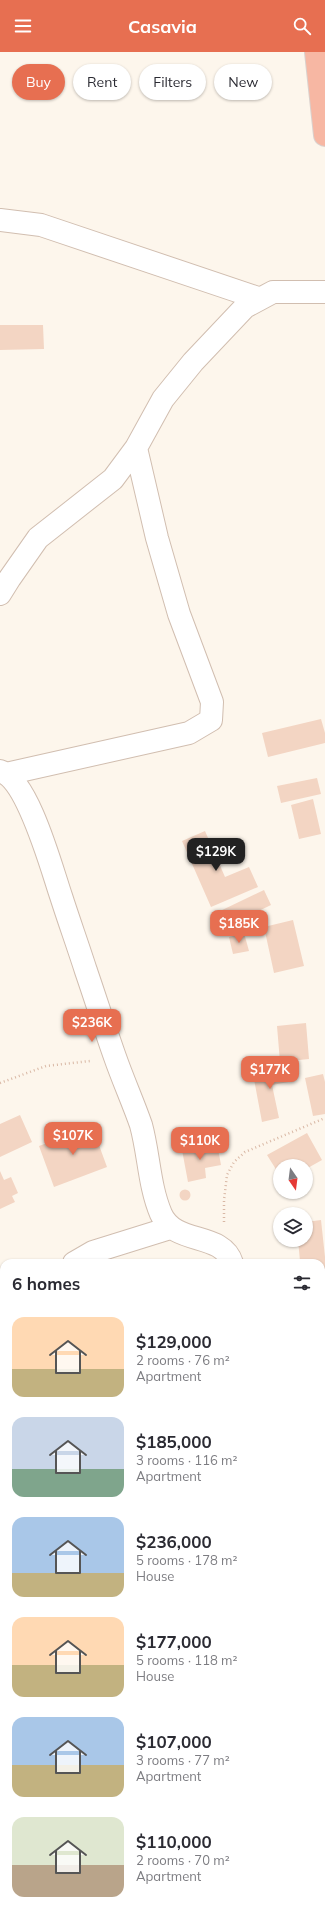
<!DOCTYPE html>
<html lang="en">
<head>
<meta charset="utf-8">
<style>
	:root { --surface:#fff; --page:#f2f2f3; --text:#2b2b33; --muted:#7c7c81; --accent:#e76f51 }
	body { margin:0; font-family:Mulish,sans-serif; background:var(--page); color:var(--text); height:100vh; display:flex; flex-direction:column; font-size:15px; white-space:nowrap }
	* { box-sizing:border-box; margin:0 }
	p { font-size:13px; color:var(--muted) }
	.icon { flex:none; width:22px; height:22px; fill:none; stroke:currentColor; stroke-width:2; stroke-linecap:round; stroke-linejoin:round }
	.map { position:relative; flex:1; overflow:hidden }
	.drawer { position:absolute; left:0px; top:1207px; width:325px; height:656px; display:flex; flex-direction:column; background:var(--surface); border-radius:12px 12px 0 0; box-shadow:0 1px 3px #0004 }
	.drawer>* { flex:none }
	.top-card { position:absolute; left:12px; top:12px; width:301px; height:36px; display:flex; gap:8px }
	.needle { width:26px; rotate:166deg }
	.tools { position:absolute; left:273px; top:1107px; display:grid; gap:8px }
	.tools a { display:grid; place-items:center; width:40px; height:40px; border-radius:50%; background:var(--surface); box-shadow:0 1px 3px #0004; font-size:20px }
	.price { position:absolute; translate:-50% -34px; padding:0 9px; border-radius:8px; background:var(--accent); color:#fff; font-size:13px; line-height:26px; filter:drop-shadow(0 1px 2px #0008) }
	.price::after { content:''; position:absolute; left:50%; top:24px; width:12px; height:9px; margin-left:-6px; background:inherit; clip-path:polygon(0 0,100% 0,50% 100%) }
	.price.active { background:#222; color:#fff }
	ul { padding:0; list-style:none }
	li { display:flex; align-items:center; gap:12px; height:100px; padding:0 12px }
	li span { display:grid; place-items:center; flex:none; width:112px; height:80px; border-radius:12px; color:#555 }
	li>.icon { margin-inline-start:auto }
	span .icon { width:48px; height:48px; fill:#fffc; stroke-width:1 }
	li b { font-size:17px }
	h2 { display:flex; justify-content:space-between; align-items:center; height:48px; padding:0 12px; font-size:17px }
	.chip { padding:0 14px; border-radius:18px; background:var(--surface); box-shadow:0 1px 3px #0004; font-size:14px; line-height:36px }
	.chip.active { background:var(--accent); color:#fff }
	header { display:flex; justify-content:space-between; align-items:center; height:52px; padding:0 12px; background:var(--accent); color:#fff; font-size:18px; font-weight:700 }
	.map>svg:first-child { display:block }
	.building { fill:#f3d5c3 }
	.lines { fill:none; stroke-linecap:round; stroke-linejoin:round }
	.minor-casing { stroke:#d1beb0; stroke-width:24 }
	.highway-casing { stroke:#dad1cd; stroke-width:24 }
	.path { stroke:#d9b8a5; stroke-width:2.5; stroke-dasharray:1 3; stroke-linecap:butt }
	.minor { stroke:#fff; stroke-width:22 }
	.highway { stroke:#f7b7a3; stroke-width:22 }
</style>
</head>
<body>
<header><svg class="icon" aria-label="menu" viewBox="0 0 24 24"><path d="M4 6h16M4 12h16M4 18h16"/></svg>Casavia<svg class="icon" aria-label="search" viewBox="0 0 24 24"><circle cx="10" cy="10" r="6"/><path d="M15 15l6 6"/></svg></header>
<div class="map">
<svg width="325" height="1863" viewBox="0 0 325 1863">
	<rect width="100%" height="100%" fill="#fdf6ec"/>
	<path class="building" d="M0,273h43l1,24 -44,1z
		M321,667l4,14v10l-57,14 -6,-24z
		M317,726l4,16 -40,9 -4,-17z
		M313,747l8,35 -22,5 -8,-34z
		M205,779l20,46 24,-10 9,20 -47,20 -29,-66z
		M264,838l7,15 -46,22 -7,-15z
		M293,868l11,46 -30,7 -10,-46z
		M244,881l5,18 -16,3 -4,-17z
		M306,971l3,36 -29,3 -3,-36z
		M291,1014l3,15 -22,4 7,33 -17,4 -9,-48z
		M323,1022l2,8v32l-12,2 -8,-38z
		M20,1063l12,27 -32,15v-33z
		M92,1074l15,41 -53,20 -15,-41z
		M307,1081l15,27 -16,9v-3h-8l-3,-5 -9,5h-6v3l-3,2 -10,-16z
		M217,1091l4,22 -16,3 1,10 -18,4 -6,-32z
		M0,1119l4,9 7,-3 7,16 -6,3 3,6 -15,7z
		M179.5 1143a5.5 5.5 0 1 1 11 0a5.5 5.5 0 1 1-11 0Z
		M321,1168l4,37v12h-4v-6h-7v-3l-14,1 -2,-21h8v-18z"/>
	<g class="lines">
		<g class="minor-casing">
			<path id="minor" d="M0,168l41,5 217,73
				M0,542l10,-16 28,-40 75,-59 23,-31 27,-49 30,-37 52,-55 28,-15h52
				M0,719c28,8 52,99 61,125 8,25 17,50 25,75 10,29 19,58 29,86 8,23 18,45 26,68 8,29 8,61 20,89 14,32 61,17 71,49
				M6,722l183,-41 22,-13 1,-18 -33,-88 -22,-76 -21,-90
				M74,1211l19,-11 77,-24"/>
		</g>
		<g class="highway-casing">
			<path id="highway" d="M316,0l9,83"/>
		</g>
		<path class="path" d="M0,1031l46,-17 44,-5
			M224,1170v-22l3,-25 7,-13 11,-10 80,-34
			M321,1336l4,14
			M0,1513h4
			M325,1863v-1"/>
		<use href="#minor" class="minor"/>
		<use href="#highway" class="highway"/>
	</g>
</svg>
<div class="tools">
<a><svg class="needle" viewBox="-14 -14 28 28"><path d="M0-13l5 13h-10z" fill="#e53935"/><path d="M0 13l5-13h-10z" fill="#7c7c81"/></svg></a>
<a><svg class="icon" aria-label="layers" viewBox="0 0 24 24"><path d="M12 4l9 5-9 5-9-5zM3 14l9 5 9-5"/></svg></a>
</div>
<b class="price active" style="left:216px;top:820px">$129K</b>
<b class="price" style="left:239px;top:892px">$185K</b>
<b class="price" style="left:92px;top:991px">$236K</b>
<b class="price" style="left:270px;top:1038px">$177K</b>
<b class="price" style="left:73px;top:1104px">$107K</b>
<b class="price" style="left:200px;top:1109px">$110K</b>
<div class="top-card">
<a class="chip active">Buy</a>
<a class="chip">Rent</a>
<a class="chip">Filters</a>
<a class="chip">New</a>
</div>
<section class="drawer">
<h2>6 homes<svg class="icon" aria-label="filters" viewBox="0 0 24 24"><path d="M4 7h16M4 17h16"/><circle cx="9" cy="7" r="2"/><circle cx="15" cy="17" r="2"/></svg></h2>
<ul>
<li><span style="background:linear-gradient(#ffd9b3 65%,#c2b280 0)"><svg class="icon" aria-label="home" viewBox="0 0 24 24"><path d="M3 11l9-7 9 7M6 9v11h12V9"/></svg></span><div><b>$129,000</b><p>2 rooms · 76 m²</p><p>Apartment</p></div></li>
<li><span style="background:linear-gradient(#c9d6e8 65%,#7fa58c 0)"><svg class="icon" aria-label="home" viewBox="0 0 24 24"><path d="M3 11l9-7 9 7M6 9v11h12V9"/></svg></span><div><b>$185,000</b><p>3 rooms · 116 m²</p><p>Apartment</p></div></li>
<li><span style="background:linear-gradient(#a9c7e8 70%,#c2b280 0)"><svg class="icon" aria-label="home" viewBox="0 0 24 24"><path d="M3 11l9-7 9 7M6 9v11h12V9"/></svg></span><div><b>$236,000</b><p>5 rooms · 178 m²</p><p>House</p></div></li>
<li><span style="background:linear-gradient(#ffd9b3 60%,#c2b280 0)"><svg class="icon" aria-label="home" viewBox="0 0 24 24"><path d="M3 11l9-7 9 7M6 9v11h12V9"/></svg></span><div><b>$177,000</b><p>5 rooms · 118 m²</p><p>House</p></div></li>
<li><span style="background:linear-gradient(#a9c7e8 60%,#c2b280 0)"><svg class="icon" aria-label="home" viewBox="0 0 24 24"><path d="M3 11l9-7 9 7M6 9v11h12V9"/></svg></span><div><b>$107,000</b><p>3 rooms · 77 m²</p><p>Apartment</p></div></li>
<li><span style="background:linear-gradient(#dfe7d0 60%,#b9a48a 0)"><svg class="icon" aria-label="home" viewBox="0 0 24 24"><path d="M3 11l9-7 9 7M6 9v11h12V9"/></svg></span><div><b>$110,000</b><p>2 rooms · 70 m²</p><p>Apartment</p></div></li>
</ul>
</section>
</div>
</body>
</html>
